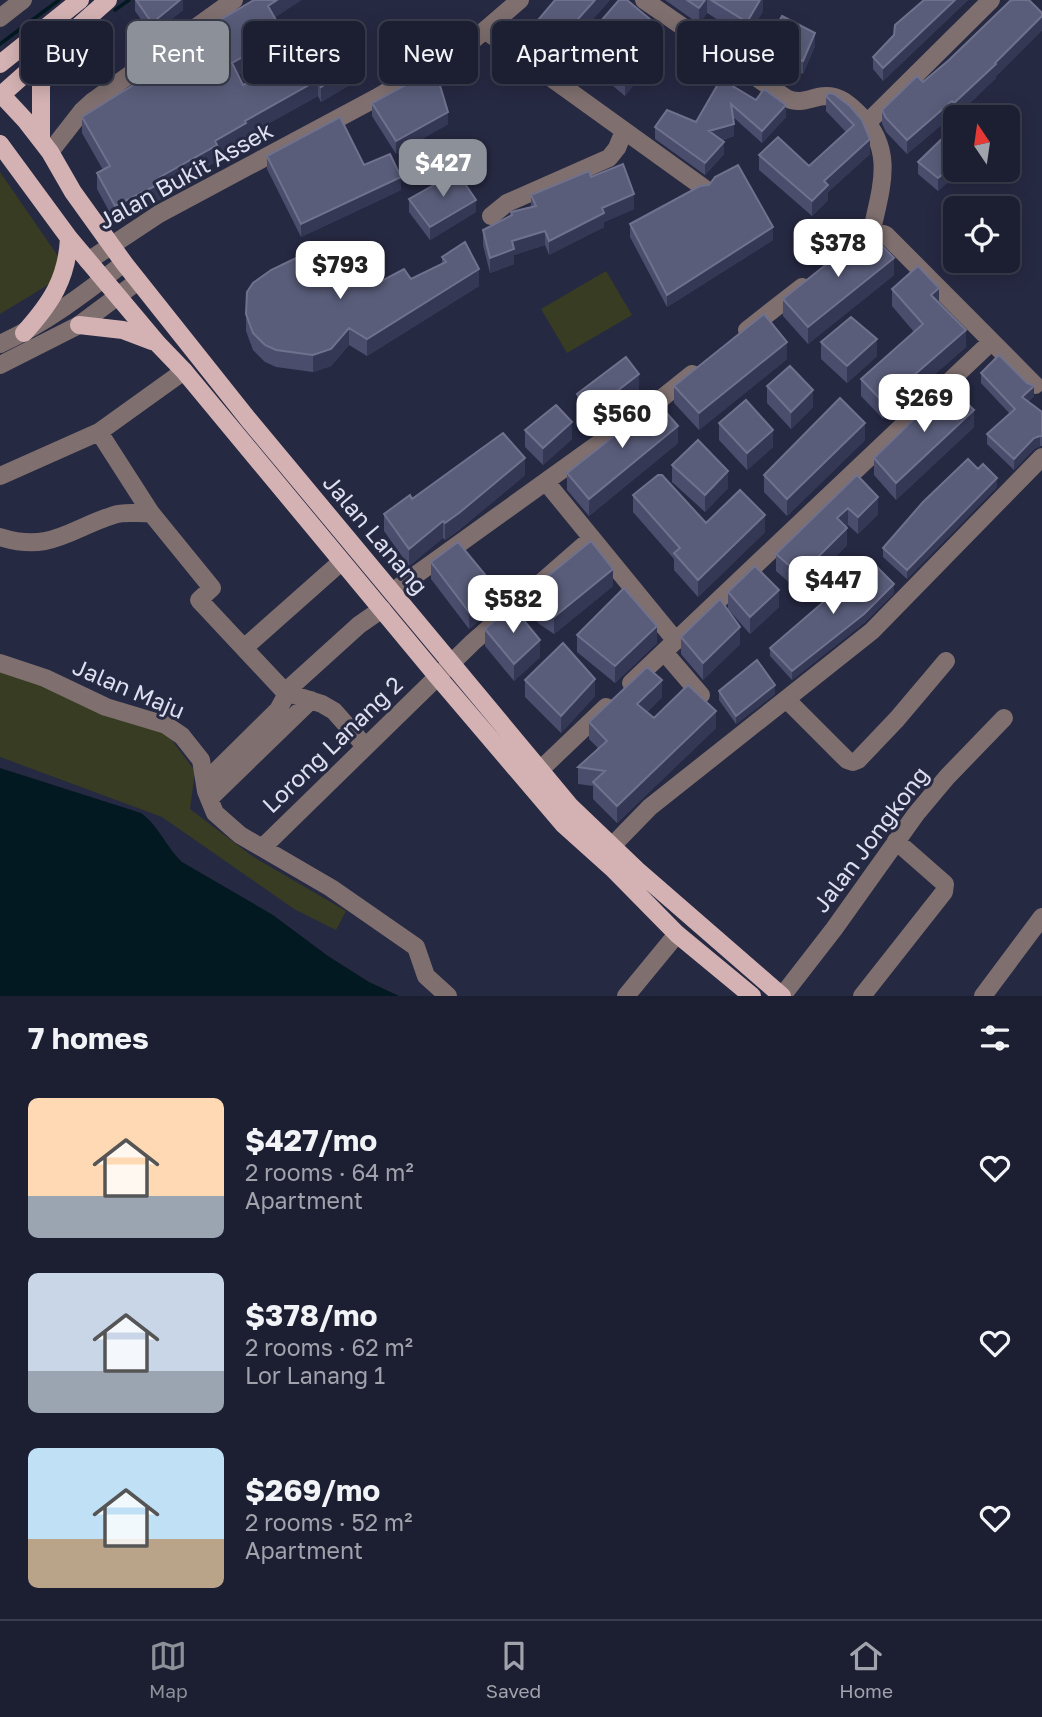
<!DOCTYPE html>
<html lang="en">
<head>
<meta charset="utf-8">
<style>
	:root { --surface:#1c1f32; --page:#25273a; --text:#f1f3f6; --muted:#a0a2ac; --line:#3a3d4d; --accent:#8c9099 }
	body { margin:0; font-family:"Golos Text",sans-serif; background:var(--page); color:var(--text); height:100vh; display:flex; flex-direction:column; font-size:26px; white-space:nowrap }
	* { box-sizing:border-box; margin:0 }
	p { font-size:23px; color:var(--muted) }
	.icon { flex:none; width:38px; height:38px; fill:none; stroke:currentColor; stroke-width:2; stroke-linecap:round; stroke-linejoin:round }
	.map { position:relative; height:996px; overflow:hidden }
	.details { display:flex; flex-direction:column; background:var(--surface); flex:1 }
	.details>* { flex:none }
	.hud { position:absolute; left:21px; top:21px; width:1001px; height:63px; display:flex; gap:14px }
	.needle { width:46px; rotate:347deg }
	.buttons { position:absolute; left:943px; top:105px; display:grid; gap:14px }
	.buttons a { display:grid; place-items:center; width:77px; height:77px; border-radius:10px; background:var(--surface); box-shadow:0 4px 18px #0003,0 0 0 2px var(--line); font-size:35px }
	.price { position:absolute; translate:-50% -60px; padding:0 16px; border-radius:14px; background:#fff; color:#222; font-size:23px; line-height:46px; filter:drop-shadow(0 2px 4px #0008) }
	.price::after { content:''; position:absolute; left:50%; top:42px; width:21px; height:16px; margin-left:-10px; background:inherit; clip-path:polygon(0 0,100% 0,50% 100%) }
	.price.selected { background:var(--accent); color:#fff }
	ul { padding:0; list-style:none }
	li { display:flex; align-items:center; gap:21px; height:175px; padding:0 28px }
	li span { display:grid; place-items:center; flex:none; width:196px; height:140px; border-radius:10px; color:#555 }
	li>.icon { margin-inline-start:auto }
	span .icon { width:84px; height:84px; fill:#fffc; stroke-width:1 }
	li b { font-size:30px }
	h2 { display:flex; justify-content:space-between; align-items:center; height:84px; padding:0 28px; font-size:30px }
	.chip { padding:0 24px; border-radius:10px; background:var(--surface); box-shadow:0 4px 18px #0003,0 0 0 2px var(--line); font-size:24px; line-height:63px }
	.chip.selected { background:var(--accent); color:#fff }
	.tab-bar { display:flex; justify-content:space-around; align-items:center; height:98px; border-top:2px solid var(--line); background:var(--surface); font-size:19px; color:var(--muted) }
	.tab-bar a { display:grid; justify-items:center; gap:4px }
	.tab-bar .selected { color:var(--accent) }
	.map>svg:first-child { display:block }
	.green { fill:#383c22 }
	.water { fill:#031921 }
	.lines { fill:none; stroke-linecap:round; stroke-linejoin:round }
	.stream { stroke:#031921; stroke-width:3.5 }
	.minor { stroke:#7f6f6f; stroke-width:18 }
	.major { stroke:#d4b2b3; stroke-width:18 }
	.wall { fill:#4a4d6c }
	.shaded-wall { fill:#353855 }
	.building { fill:#5a5d7a; stroke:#6f718d; stroke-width:2 }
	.labels { text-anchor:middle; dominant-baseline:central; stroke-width:6; stroke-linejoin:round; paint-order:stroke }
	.street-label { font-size:23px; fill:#dee0f1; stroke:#262942 }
</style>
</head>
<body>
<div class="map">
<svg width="1042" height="996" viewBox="0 0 1042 996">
	<rect width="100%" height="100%" fill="#262942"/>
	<path class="green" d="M0,172l58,84 -2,24 -56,34z
		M606,271l26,44 -65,38 -26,-44z
		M0,666l162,61 33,44 -5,38 62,47 94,55 -10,19 -42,-21 -132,-92 -162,-60z"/>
	<path class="water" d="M0,768l141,45c18,13 25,34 41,49l91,53 55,41 41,26 30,14h-399z"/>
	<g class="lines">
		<path class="stream" d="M115,10l14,-10
			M0,44l59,-44"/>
		<path class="minor" d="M644,0l142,98c18,9 31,-6 48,-1 11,3 19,11 27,19 34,34 20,72 11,114
			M0,18l23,-18
			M486,31l218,157
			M867,123l124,-123
			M50,152l32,-41 11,-10 141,-101
			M491,216l16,-13 102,-45 8,-10 7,-17
			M872,230l14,5 149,150
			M88,261l71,-47 217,-116 95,-56 49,-42
			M747,330l55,-43
			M0,344c46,-21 84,-50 124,-81
			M0,365l79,-40 59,-44
			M99,432l52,81 61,75 -13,12 86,92 37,12 12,7 31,35
			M0,476l99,-44 85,-61
			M546,482l130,159
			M0,537c51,16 69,-8 114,-22 10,-4 26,-1 37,-2
			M392,592l270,-194 30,-24
			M244,648l97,-86
			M664,652l37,43
			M0,663l45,15 61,29 60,18 16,11 19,24 5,31 9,22 25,22 91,53 85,59 10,29 22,20
			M631,683l360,-341
			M786,699l61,61 6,2 5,-2 39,-41 49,-58
			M540,770l66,-63
			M205,782l73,-72 6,-11 1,-7 74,-67 23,-16
			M209,799l102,-99
			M612,846l38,-39 222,-176 170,-174
			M262,848l211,-206 119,-104
			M626,996l51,-62
			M782,996l52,-67 82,-115 31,-37 57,-59
			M862,996l82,-104 1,-8 -49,-43
			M983,996l59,-79"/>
		<path class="major" d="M0,64l80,-64
			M0,93l26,28 24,31 23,40 51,71 124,156 322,387 67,64 145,126
			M0,96l108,-96
			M41,140v-54l9,-34
			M0,144l69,94 89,106 26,27 253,305 126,148 49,44 65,66 75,62
			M79,325l44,5 29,11
			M24,333c27,-30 43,-54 45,-95"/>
	</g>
	<path class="wall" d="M135,0h48v10l-31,25 -17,-24z
		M301,0l-27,18 10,32 -46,25 5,10 57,-13 53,11 -32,19 -3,-6 -72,40v3l-29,17v5l-54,30v7l-48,24 -18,-33v-16l6,-3 -21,-37v-16l138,-83v-14z
		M610,0l-49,55 -22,-19v-17z
		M665,0h98v11l-16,27 -40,-25 -8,11z
		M924,0h44l-85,81 -10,-12v-12l21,-22z
		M1042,13v17l-46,46v2l-42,40 -2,-2 -45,38 -21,-22 -4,-8v-14l41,-28z
		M767,42l48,4 -12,28 -36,-19z
		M582,43l81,3 -38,50 -43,-36z
		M721,79l65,38 -24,26 -29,-26 1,19 -12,4 2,14 -19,21 -50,-36v-12l41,-5z
		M826,96l24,10 20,48 -42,38v8l-16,16 -53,-46v-15l50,11 37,-34 -20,-21z
		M372,103l76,21 -52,30 -24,-38z
		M267,156l97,9 37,25 -100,47 -34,-68z
		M918,162l38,13 -18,16 -20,-17z
		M591,177l43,32 -30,13v5l-55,28 -4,-10 -31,10v9l-24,9 -7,-28v-15l28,-14v-4l20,-5v-12z
		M409,199l67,13 -46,28 -21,-28z
		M630,224l143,16 -106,67 -37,-70z
		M442,257l37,29 -112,70 -18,-11 -18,21 -18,6 -37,-5 -11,-5 -12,-12 -7,-19v-17l103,-26 62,-9 31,-15z
		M894,275l-86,69 -25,-28v-17z
		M892,289l47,14 27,44 -83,72 -22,-23v-17l53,-47 -22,-26z
		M821,342l56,14 -30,27 -26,-24z
		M787,359l-88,71 -25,-27v-17z
		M981,373l53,23 -6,6 14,10v34h-2l-6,3 -20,21 -27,-26v-10l23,-20 -29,-31z
		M767,386l46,21 -22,22 -24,-26z
		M639,391l-49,38 -13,-18v-17z
		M719,423l54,24 -26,23 -28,-30z
		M974,427l-78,73 -22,-25v-17z
		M525,430l47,9 -29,26 -18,-18z
		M865,440l-78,76 -23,-24v-17z
		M678,443l-89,73 -22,-26v-17z
		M672,465l56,23 -23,24 -33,-30z
		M978,469l19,18 -90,92 -24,-22v-9z
		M525,475l-66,55 -14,10 -2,-2 -34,28 -25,-35v-17l28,-15z
		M857,475l21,39 -20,20 -10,-9 -3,2 2,18 -47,47 -24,-21v-17z
		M633,495l73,28 59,9 -67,65 -24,-27v-11l-41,-47z
		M431,562l66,44 -28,23 -38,-50z
		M613,586l-59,48 -15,-10 -12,-14v-17z
		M728,592l51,15 -29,27 -22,-25z
		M894,593l-30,30 -72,57 -22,-24v-8z
		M485,629l55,28 -26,24 -29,-35z
		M577,635l80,8 -42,40 -38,-31z
		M681,637l59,7 -37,36 -22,-26z
		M525,680l70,16 -34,37 -36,-36z
		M719,691l56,3 -39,30 -17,-24z
		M662,697l-15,15 7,6 62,10 -99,95 -24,-24v-13l-15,-2v-17l20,-19 -9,-9v-17z"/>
	<path class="shaded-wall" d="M180,0h3v10l-31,25v-12z
		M277,0h24l-33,22v-16z
		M595,0h15l-49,55v-17z
		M705,0h2v13l-8,11v-16z
		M760,0h3v11l-16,27v-16z
		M955,0h13l-85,81v-13z
		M1042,16v14l-46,46v2l-42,40v-15z
		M663,30v16l-38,50v-17z
		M815,33v13l-12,28v-13z
		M284,34v16l-52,29v-16z
		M353,67v16l-32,19v-15z
		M318,80v16l-72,40v3l-29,17v5l-54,30v7l-48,24v-16l130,-85z
		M952,101v15l-45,38v-14z
		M786,105v12l-24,26v-12z
		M448,112v12l-52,30v-13z
		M734,124v12l-25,7v-12z
		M870,139v15l-42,38v8l-16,16v-15l12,-20z
		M724,142v12l-19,21v-12z
		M956,150v25l-18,16v-13l11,-21z
		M401,177v13l-100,47v-13z
		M634,194v15l-30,13v5l-55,28v-14l53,-33z
		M476,200v12l-46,28v-13z
		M773,227v13l-106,67v-12z
		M545,231v14l-31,10v9l-24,9v-15l22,-17z
		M894,258v17l-86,69v-17z
		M479,269v17l-112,70v-17z
		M939,288v17l-8,-10z
		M349,328v17l-18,21 -18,6v-17z
		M966,330v17l-83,72v-17z
		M877,339v17l-30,27v-17z
		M787,342v17l-88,71v-17z
		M639,374v17l-49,38v-17z
		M1034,386v10l-12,12v-11z
		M813,390v17l-22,22v-17z
		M974,410v17l-78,73v-17z
		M572,422v17l-29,26v-17z
		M865,423v17l-78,76v-17z
		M678,426v17l-89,73v-17z
		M773,430v17l-26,23v-17z
		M1040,436v10l-6,3 -20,21v-11l20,-21z
		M525,458v17l-66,55 -14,10v-17z
		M728,471v17l-23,24v-17z
		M997,478v9l-90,92v-9z
		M878,497v17l-20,20v-17z
		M848,508v17l-11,10v-17z
		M765,515v17l-67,65v-17z
		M443,521v17l-34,28v-17z
		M847,528v17l-47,47v-17z
		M613,569v17l-59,48v-17z
		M894,584v9l-30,30 -72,57v-9z
		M497,589v17l-28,23v-17z
		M779,590v17l-29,27v-17z
		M657,626v17l-42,40v-17z
		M740,627v17l-37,36v-17z
		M540,640v17l-26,24v-17z
		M595,679v17l-34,37v-17z
		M662,680v17l-25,24v-17z
		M775,685v9l-39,30v-8z
		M716,711v17l-99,95v-17z"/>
	<path class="building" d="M136,0h44l-28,23z
		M254,0h23l-9,6 16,28 -52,29 11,22 50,-29 7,16 40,-25 13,20 -32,20 -3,-7 -73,41 1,2 -31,18 2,4 -57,32 3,5 -48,24 -18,-33 13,-7 -28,-49 96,-60 47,-26 -5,-11z
		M555,0h40l-34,38 -22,-19z
		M619,0h8l36,30 -38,49 -43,-36z
		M687,0h18l-6,8z
		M711,0h49l-13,22z
		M924,0h31l-72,68 -10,-11 21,-22 1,-10z
		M1011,0h18l13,13v3l-47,47 1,1 -42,39 -2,-2 -45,39 -21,-22 -4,-8 35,-34 6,6 26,-22z
		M782,16l33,17 -12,28 -36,-19z
		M435,69l13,43 -52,29 -24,-38z
		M721,79l35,21 8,-11 22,16 -24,26 -31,-27 3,20 -25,7 15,11 -19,21 -50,-36 12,-17 29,12z
		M829,93l5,1 16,12 12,14 8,19 -46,42 4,4 -16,16 -53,-46 19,-18 31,29 45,-41 -28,-29z
		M340,117l24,48 26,-11 11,23 -100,47 -34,-68z
		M949,132l7,7v11l-7,7 7,6 -18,15 -20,-16z
		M623,164l11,30 -32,14 2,5 -55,28 -4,-10 -33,10 2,8 -24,9 -7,-28 29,-15 -1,-3 25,-6 -5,-11 58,-24 2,6z
		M738,165l35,62 -106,68 -37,-71 70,-38 9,-1 6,-8z
		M457,172l19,28 -46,27 -21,-28z
		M868,231l26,27 -86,69 -25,-28z
		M465,242l14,27 -112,70 -18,-11 -18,21 -18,6 -37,-5 -11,-5 -12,-12 -7,-19 1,-22 6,-9 18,-13 25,-12h18l17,5 12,12 6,13 9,-9 14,2 4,3 28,-15 7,10 35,-17 -4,-5z
		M918,266l21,22 -8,7 35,35 -83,72 -22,-23 62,-55 -31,-35z
		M764,314l23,28 -88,71 -25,-27z
		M851,317l26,22 -30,27 -26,-24z
		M999,355l28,28 7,3 -12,11 20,15v24h-2l-6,2 -20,21 -27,-25 28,-25 -34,-36z
		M626,357l13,17 -49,38 -13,-18z
		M790,366l23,24 -22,22 -24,-26z
		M949,385l25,25 -78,73 -22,-25z
		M840,398l25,25 -78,76 -23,-24z
		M746,400l27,30 -26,23 -28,-30z
		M657,402l21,24 -89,73 -22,-26z
		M556,405l16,17 -29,26 -18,-18z
		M503,433l22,25 -66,55 -14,10 -2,-2 -34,28 -25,-35 26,-19 2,4z
		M698,440l30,31 -23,24 -33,-30z
		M968,459l10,10 5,-5 14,14 -90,92 -24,-22 40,-46z
		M658,475h4l44,48 34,-33 25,25 -67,65 -24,-27 6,-5 -47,-53z
		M857,475l21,22 -20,20 -10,-9 -11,10 10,10 -47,47 -24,-21z
		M591,541l22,28 -59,48 -15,-10 -12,-14z
		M458,542l39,47 -28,23 -38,-50z
		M871,561l23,23 -30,30 -72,57 -22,-23z
		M755,566l24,24 -29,27 -22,-25z
		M624,588l33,38 -42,40 -38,-31z
		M720,599l20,28 -37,36 -22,-26z
		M512,606l28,34 -26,24 -29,-35z
		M563,643l32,36 -34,37 -36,-36z
		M757,660l18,25 -39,31 -17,-25z
		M647,667l15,13 -25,24 17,14 34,-33 28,26 -99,95 -24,-24 12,-11 -27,-4 29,-26 -18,-19z"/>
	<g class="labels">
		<g class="street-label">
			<text transform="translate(185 175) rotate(-29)">Jalan Bukit Assek</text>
			<text transform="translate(376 534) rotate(50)">Jalan Lanang</text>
			<text transform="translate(129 688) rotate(23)">Jalan Maju</text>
			<text transform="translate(332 744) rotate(-44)">Lorong Lanang 2</text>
			<text transform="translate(870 839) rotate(-53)">Jalan Jongkong</text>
		</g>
	</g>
</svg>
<div class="buttons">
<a><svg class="needle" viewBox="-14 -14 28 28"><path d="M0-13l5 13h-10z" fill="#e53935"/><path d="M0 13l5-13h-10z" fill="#a0a2ac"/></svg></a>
<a><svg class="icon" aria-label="locate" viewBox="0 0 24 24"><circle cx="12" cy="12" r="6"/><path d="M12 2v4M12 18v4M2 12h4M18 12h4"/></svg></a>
</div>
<b class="price selected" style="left:443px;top:199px">$427</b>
<b class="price" style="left:838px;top:279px">$378</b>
<b class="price" style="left:340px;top:301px">$793</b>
<b class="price" style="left:924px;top:434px">$269</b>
<b class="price" style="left:622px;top:450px">$560</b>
<b class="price" style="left:833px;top:616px">$447</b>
<b class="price" style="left:513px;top:635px">$582</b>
<div class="hud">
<a class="chip">Buy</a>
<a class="chip selected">Rent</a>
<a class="chip">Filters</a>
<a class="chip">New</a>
<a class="chip">Apartment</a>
<a class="chip">House</a>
</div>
</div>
<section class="details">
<h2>7 homes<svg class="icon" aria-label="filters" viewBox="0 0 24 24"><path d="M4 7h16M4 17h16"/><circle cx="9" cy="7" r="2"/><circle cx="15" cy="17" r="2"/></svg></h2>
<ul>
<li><span style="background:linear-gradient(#ffd9b3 70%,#9aa5b1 0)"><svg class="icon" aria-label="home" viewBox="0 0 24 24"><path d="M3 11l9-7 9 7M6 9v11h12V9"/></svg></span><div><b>$427/mo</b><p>2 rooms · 64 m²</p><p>Apartment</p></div><svg class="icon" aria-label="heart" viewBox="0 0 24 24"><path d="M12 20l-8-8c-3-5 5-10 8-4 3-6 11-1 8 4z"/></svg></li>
<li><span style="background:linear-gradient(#c9d6e8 70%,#9aa5b1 0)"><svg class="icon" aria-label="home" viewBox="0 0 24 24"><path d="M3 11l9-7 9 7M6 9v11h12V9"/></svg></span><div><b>$378/mo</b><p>2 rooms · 62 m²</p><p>Lor Lanang 1</p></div><svg class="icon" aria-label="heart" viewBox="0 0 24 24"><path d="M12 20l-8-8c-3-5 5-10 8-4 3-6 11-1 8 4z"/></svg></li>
<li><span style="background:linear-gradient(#bfe0f5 65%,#b9a48a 0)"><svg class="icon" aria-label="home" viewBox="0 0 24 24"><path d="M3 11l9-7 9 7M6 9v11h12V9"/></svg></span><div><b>$269/mo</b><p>2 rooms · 52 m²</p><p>Apartment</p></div><svg class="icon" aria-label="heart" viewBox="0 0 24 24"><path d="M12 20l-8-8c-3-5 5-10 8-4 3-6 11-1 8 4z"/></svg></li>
</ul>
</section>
<nav class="tab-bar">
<a class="selected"><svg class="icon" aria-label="map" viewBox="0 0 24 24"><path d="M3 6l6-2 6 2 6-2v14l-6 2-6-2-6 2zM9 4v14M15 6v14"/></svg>Map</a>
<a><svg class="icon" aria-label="saved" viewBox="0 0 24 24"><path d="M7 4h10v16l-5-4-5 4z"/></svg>Saved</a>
<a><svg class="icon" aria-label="home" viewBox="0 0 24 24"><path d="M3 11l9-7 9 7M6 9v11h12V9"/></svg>Home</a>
</nav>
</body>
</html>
